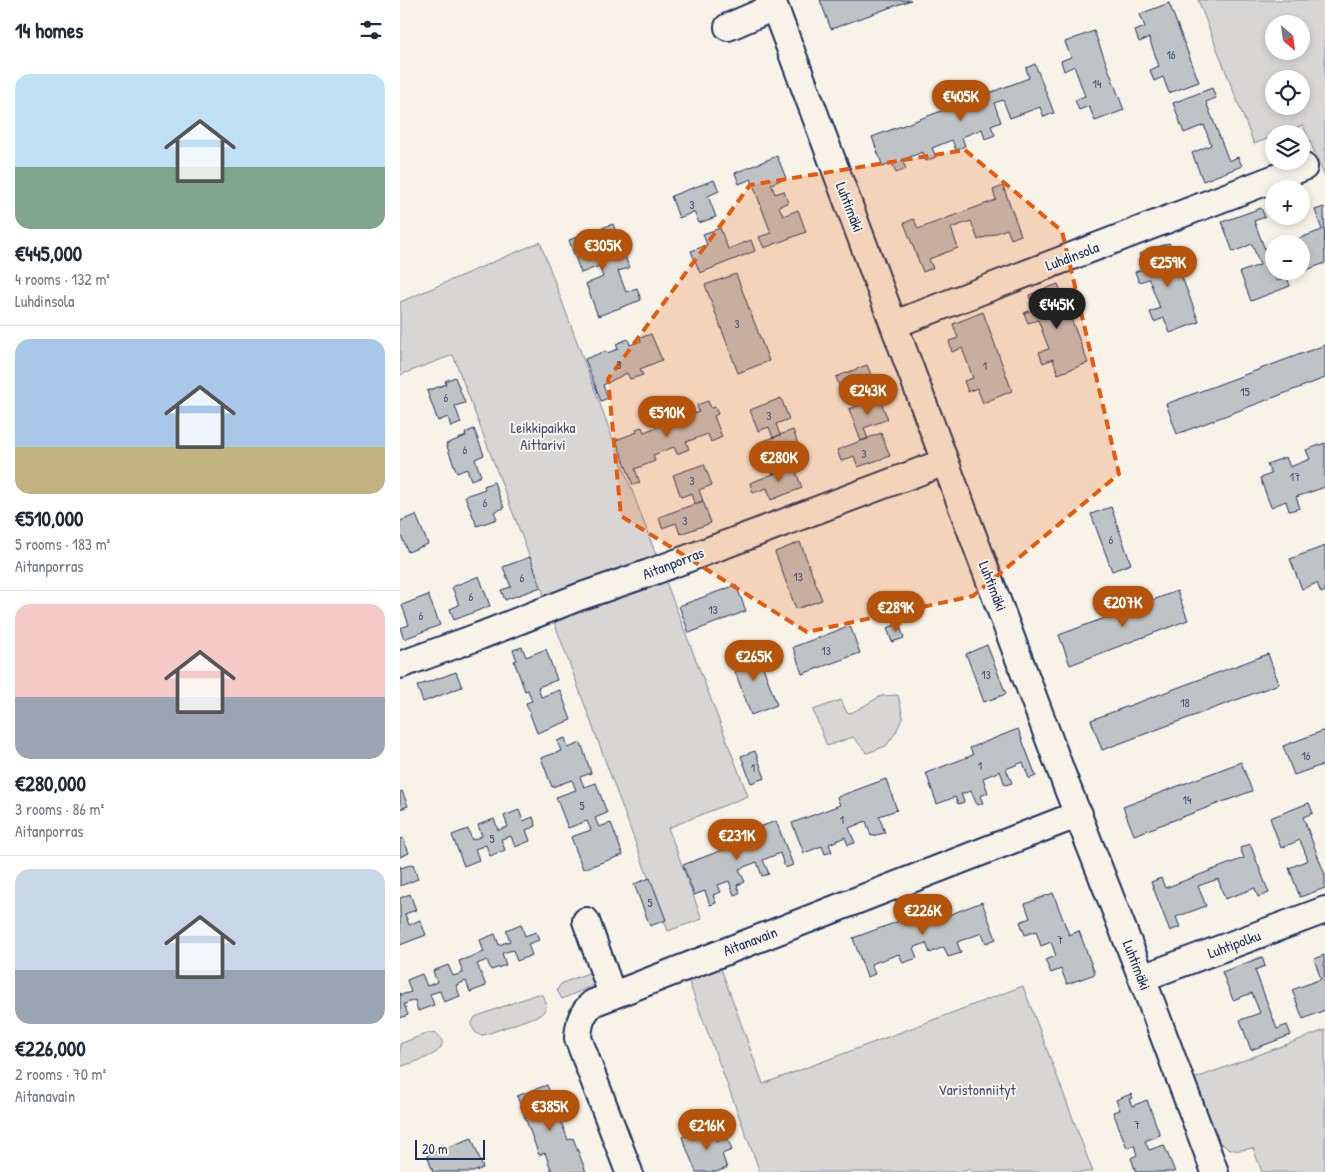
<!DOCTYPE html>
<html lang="en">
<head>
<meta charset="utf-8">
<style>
	:root { --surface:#fff; --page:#f6f6f7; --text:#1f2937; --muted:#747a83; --line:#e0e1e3; --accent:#b45309 }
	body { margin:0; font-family:"Patrick Hand",sans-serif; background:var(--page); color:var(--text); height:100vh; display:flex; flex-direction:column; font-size:19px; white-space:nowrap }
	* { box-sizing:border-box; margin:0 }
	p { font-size:16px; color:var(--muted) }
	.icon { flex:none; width:28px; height:28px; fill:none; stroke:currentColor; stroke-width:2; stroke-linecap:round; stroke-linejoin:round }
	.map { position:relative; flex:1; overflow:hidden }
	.sheet { display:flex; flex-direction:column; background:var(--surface); width:400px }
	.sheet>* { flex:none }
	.needle { width:32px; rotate:151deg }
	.controls { position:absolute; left:865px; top:15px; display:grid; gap:10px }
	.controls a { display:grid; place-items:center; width:45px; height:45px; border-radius:50%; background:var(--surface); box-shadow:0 2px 8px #0003; font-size:25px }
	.scale { position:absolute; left:15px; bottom:12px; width:70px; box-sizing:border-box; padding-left:5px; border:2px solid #1b2f5e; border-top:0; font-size:14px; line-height:18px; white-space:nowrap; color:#1b2f5e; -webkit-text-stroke:4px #f7f3e8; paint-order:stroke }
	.price { position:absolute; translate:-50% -42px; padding:0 11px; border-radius:18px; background:var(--accent); color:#fff; font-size:16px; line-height:32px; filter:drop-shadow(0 1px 2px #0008) }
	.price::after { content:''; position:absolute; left:50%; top:30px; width:15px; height:11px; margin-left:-8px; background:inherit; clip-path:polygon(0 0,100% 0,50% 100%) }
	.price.active { background:#222; color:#fff }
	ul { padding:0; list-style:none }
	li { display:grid; align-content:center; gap:10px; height:265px; padding:0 15px }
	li+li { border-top:1px solid var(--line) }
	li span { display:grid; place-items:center; height:155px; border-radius:15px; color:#555 }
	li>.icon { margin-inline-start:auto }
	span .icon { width:90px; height:90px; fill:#fffc; stroke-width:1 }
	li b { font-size:21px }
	h2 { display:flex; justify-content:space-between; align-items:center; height:60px; padding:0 15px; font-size:21px }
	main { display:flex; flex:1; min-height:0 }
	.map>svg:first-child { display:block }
	.green { fill:#d7d6d4; stroke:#798299; fill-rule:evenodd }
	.building { fill:#c0c3c5; stroke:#1b2f5e }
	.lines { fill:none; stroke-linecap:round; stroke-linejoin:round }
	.minor-casing { stroke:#1b2f5e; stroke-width:30 }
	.minor { stroke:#f7f3e8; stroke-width:26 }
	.marked { fill:#e8590c; fill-opacity:0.2; stroke:#e8590c; stroke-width:4; stroke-dasharray:10 6; stroke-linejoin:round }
	.labels { text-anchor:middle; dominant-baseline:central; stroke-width:4; stroke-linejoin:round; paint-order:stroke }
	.number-label { font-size:12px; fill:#445478 }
	.street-label { font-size:15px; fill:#1b2f5e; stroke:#f7f3e8 }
	.park-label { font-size:15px; fill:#415076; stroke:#f7f3e8 }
</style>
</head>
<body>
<main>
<section class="sheet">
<h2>14 homes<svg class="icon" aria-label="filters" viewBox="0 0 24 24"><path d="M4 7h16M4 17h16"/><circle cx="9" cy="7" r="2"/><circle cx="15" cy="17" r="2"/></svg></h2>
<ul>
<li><span style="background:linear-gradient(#bfe0f5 60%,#7fa58c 0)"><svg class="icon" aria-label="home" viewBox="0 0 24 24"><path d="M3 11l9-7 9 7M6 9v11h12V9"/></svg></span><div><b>€445,000</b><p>4 rooms · 132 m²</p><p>Luhdinsola</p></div></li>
<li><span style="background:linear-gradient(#a9c7e8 70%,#c2b280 0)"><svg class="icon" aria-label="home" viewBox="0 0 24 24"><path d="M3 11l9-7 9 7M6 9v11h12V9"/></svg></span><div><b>€510,000</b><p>5 rooms · 183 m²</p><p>Aitanporras</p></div></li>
<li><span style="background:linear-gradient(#f6c9c9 60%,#9aa5b1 0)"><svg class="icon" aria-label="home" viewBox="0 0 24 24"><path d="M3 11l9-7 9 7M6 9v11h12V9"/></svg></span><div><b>€280,000</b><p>3 rooms · 86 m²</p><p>Aitanporras</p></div></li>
<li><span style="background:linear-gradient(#c9d6e8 65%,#9aa5b1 0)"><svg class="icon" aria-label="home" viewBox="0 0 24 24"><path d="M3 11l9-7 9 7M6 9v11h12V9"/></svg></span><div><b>€226,000</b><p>2 rooms · 70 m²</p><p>Aitanavain</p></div></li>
</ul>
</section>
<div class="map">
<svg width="925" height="1172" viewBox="0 0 925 1172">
	<rect width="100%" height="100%" fill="#f7f3e8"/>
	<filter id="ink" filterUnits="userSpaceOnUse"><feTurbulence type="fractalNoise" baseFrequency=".02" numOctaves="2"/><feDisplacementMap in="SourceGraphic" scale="10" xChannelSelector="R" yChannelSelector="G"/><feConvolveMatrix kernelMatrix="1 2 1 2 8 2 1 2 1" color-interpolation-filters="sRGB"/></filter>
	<g filter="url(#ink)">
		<path class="green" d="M798,0h127v177l-22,-52 -23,9h-6v2l-20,8zM874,24h27v27h-27zM874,79h27v27h-27z
			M140,242l126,340 82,214 -80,32 34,91 -34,12 -119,-323 -96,-253 -53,20v-73z
			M498,695l5,22 -7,15 -10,14 -19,7 -14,-16 -26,9 -14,-36 28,-10 6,13 6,-1 28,-16z
			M320,966l43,118 260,-98 70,186h-122l-1,-3 -9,3h-201l-73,-195z
			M196,970l1,11 -3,4 -32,14 -5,-9 4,-6 4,-2z
			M137,994l5,1 4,7 -1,8 -5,5 -56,20h-4l-5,-3 -4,-7 4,-8z
			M925,1030v142h-63l-9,-24c-6,1 -14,3 -19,2 -28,-7 -35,-47 -43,-70z
			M35,1032c25,20 -23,30 -35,35v-23l25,-10z"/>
		<path class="building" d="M420,0h91l-80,29z
			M769,3l30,79 -30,11 -6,-16 -9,4 -4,-11 9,-4 -10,-28 -10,4 -4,-11 10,-4 -5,-13z
			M694,31l30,79 -29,11 -6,-15 -10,4 -4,-10 10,-4 -11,-30 -10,5 -3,-10 10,-4 -6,-15z
			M635,64l19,49 -10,4 -4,-10 -30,11 -7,-18 -9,3 7,19 -10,4 4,9 -10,4 -3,-10 -20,8 3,9 -9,4 -4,-10 -20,8 4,9 -10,4 -3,-9 -21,8 4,9 -10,4 -4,-10 -9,4 -11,-30 157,-59 -3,-10z
			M812,88l4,10 -10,4 23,59 9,-4 4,9 -39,15 -11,-28 19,-8 -7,-20 -20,8 -11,-30z
			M377,156l9,22 -15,6 4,10 9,-3 4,12 -9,3 4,10 15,-6 8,22 -42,16 -5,-11 12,-4 -20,-54 -12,5 -4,-11z
			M314,180l5,11 -11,5 8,21 -17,6 -5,-11 -15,6 -8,-22z
			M603,186l18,49 -10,4 -4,-10 -29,11 -7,-19 -20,7 7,20 -29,11 4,9 -10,4 -19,-49 10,-4 4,10 29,-11 49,-18 -3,-10z
			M924,207l1,56 -21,8 -3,-6v-21h-8l-1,-3 30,-11 -7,-20z
			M861,208l4,9 -11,4 23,60 10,-4 3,9 -39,15 -11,-29 20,-7 -8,-21 -19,8 -11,-30z
			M213,224l4,11 -11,4 8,21 11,-4 4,12 -11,3 8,21 11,-4 4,12 -43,16 -12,-32 17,-7 -4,-11 -18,7 -12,-33z
			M320,228l8,21 23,-9 4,11 -55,22 -9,-22 16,-6 -4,-11z
			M769,243l30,79 -29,11 -6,-15 -10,4 -4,-10 10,-4 -11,-29 -10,3 -4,-10 10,-4 -6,-14z
			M336,274l33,87 -31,12 -33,-88z
			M658,284l30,79 -30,11 -5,-15 -10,4 -4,-11 10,-3 -11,-29 -10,3 -4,-10 10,-4 -5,-14z
			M583,312l29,79 -29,12 -6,-15 -9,4 -4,-11 9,-3 -11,-30 -10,4 -3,-11 9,-3 -5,-14z
			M251,334l11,26 -22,9 3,6 -13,4 -3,-6 -24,12 5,13 -7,3 -16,-42 21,-8 1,2 11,-4 -2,-5 12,-5 2,6 11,-4 -1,-3z
			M925,345v33l-148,56 -11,-30z
			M467,365l9,22 -14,5 4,10 -7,3 -4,-10 -11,4 -8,-22z
			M55,377l10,26 -10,3 6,17 -10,4 -3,-10 -10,4 -11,-30 19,-7 -1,-3z
			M381,398l8,21 -13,5 4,11 -7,3 -4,-11 -11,4 -8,-21z
			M479,398l9,21 -24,9 4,11 -7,2 -12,-32z
			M308,401l3,7 4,-1 3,7 -4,2 8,21 -11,5 -3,-8 -22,8 3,7 -12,5 -3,-7 -21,8 2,6 -20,8 5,14 -7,2 -17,-45 21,-8 -1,-3 6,-2 2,5 21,-8 -1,-5 12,-4 2,4 21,-7 -2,-7z
			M74,429l10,26 -9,4 6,17 -10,4 -4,-11 -10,4 -11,-29 20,-8 -1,-3z
			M393,430l8,22 -24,9 4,10 -8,3 -12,-32z
			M481,433l9,23 -32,11 -4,-11 -13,5 -4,-11z
			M925,443v44l-29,10 4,11 -11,3 -3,-10 -15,6 -11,-29 11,-4 -4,-10 19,-7 4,10 20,-8 -4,-9z
			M304,464l8,21 -13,5 4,11 -8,3 -3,-11 -11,4 -8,-22z
			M394,466l8,22 -31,12 -4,-12 -14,5 -3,-10z
			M94,482l10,26 -10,4 3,7 -20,7 -12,-30 20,-7 -1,-3z
			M303,501l8,22 -31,11 -4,-11 -14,5 -3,-11z
			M711,507l20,57 -19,7 -21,-57z
			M16,515l12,29 -20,8 -8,-19v-12z
			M400,542l22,58 -26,9 -21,-57z
			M925,546v45l-4,2 -4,-10 -15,6 -12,-30z
			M130,557l11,30 -36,13 -4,-10 10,-3 -8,-20z
			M79,576l11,30 -36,14 -4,-11 9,-4 -7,-18z
			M336,585l10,26 -57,22 -10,-27z
			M777,591l11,29 -118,45 -11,-30z
			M28,595l12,30 -36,14 -4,-11 9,-3 -7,-20z
			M499,624l5,14 -12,4 -5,-14z
			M450,626l10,27 -58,21 -9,-27z
			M587,645l19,49 -22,8 -18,-48z
			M122,647l4,10 20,-8 11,31 -19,7 3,10 19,-7 11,30 -34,13 -11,-30 6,-2 -4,-11 -3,1 -11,-30 3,-1 -4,-10z
			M356,648l21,57 -26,10 -21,-57z
			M868,654l11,30 -177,66 -11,-30z
			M56,672l6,15 -39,15 -6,-16z
			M618,729l18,47 -7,3 -6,-17 -17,7 6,14 -7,2 -5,-14 -17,7 5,15 -8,3 3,7 -6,2 -6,-14 -10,3 3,8 -6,2 -3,-7 -18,7 -11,-31 47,-18 -3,-7z
			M925,730v34l-31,11 -11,-29z
			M165,738l3,10 13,-5 10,30 -11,4 4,10 12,-4 11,30 -12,5 4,9 12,-4 12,32 -40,14 -12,-32 20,-7 -4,-9 -19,7 -12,-31 20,-7 -4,-10 -20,7 -11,-29 20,-7 -4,-10z
			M355,751l10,27 -14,5 -10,-27z
			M841,762l11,29 -118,44 -11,-28z
			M486,779l11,31 -18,6 6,17 -14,3 -5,-15 -17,7 6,15 -7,2 -3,-8 -16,7 3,8 -7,2 -3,-8 -18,7 -12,-30 48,-18 -3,-8z
			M2,791l6,15 -8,3v-17z
			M909,803l4,10 -10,4 22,58v13l-25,9 -11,-29 19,-8 -8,-20 -19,8 -11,-30z
			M119,810l4,11 10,-4 3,9 -10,4 4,11 -15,6 -4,-11 -10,3 4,11 -15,6 -4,-11 -11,4 4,11 -15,6 -12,-31 16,-6 4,11 10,-4 -4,-11 16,-6 4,11 10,-3 -4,-11z
			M376,821l17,44 -8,3 -5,-15 -17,7 6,14 -7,2 -5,-14 -18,7 6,13 -8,3 3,8 -6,2 -5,-14 -11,4 3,7 -8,3 3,8 -6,2 -5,-14 -11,4 -11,-30 47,-18 -3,-8z
			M3,838l6,15 -9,4v-18z
			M850,844l19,49 -11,4 -3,-9 -30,11 -7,-20 -20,7 8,20 -30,11 4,10 -10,4 -19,-49 10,-4 4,10 79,-30 -4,-10z
			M13,864l5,15 -18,7v-20l1,2z
			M250,878l16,42 -16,6 -16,-42z
			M653,893l16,42 10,-4 16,43 -28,10 -6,-15 -10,4 -6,-13 11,-4 -5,-14 -10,4 -5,-15 -11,4 -5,-13 10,-4 -5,-14z
			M10,894l6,16 -11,4 4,11 11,-5 6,15 -26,10v-47z
			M582,902l14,37 -10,4 -4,-10 -25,9 4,11 -13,4 -4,-10 -14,6 -4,-10 -13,5 4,10 -14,5 -4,-9 -28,10 4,10 -8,3 -14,-39 63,-23 4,11z
			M121,924l4,12 11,-4 3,8 -11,4 4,11 -15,6 -4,-11 -11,3 4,12 -15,5 -4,-10 -10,4 9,22 -16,6 -4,-11 -10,4 4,11 -16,6 -4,-11 -10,3 4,11 -16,6 -3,-11 -11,4 4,11 -8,3v-25l1,2 10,-3 -4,-12 15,-6 5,12 10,-4 -4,-11 15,-6 5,11 10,-3 -4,-12 25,-9 -4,-12 15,-6 4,11 11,-4 -4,-11z
			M924,955l1,55 -22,9 -11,-29 29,-11 -7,-20z
			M862,957l3,9 -10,4 22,59 10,-4 4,10 -40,15 -11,-30 20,-7 -8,-20 -19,7 -11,-28z
			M147,1085l21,55 5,-2 13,34h-34l-7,-19 -6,2 -22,-59z
			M731,1094l2,4 -4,1 3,7 15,-6 13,35 -15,6 4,9 15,-5 11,27h-39l-5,-14 6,-3 -3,-10 -7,3 -14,-36 7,-2 -4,-10z
			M311,1126l5,15 11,-4 5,13 -10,4 5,14 -11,4h-20l-14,-35z
			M72,1138l11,30 -10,4h-40l-6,-17z"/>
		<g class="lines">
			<g class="minor-casing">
				<path id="minor" d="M372,0l295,787 75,191 73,194
					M328,27l46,-20
					M495,324l409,-157
					M0,665l80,-29 99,-39 70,-24 296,-111
					M186,921l26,73
					M742,978l183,-68
					M229,1172l-51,-134c1,-14 3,-25 15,-35l486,-189"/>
			</g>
			<use href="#minor" class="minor"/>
		</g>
	</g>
	<path class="marked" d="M565,150l97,81 57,243 -146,122 -166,36 -186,-116 -13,-137 142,-194z"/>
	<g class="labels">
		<g class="number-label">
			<text x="771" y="54">16</text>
			<text x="697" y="83">14</text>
			<text x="292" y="204">3</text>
			<text x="337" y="323">3</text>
			<text x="219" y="364">3</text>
			<text x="585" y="365">1</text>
			<text x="845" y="391">15</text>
			<text x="46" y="397">6</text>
			<text x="369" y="415">3</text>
			<text x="65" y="449">6</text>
			<text x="464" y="453">3</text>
			<text x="895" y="476">17</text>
			<text x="292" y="480">3</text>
			<text x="85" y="502">6</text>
			<text x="285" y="520">3</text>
			<text x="711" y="539">6</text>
			<text x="398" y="576">13</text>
			<text x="122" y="577">6</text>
			<text x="71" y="596">6</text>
			<text x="313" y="609">13</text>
			<text x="21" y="615">6</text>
			<text x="426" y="650">13</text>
			<text x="586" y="674">13</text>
			<text x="785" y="702">18</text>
			<text x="906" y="755">16</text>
			<text x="580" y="765">1</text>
			<text x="353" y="767">1</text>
			<text x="787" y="799">14</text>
			<text x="182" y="805">5</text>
			<text x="442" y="819">1</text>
			<text x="92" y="838">5</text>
			<text x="250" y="902">5</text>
			<text x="660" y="939">7</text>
			<text x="737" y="1124">7</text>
		</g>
		<g class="street-label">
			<text transform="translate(450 207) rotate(69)">Luhtimäki</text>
			<text transform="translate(672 256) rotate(-21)">Luhdinsola</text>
			<text transform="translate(273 563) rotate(-21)">Aitanporras</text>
			<text transform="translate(593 586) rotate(69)">Luhtimäki</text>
			<text transform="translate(350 941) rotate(-21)">Aitanavain</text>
			<text transform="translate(834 944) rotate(-20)">Luhtipolku</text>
			<text transform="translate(737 965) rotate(69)">Luhtimäki</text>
		</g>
		<g class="park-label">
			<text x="143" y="427">Leikkipaikka<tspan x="143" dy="17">Aittarivi</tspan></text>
			<text x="577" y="1089">Varistonniityt</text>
		</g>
	</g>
</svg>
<div class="controls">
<a><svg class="needle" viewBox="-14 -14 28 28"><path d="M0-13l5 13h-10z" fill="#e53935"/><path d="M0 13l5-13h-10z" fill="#747a83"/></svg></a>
<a><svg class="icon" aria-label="locate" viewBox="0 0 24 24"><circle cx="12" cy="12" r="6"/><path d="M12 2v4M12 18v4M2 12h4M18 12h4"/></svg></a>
<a><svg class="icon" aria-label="layers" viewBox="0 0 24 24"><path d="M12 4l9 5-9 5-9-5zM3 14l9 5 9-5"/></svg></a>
<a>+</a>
<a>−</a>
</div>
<div class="scale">20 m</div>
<b class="price" style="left:561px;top:122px">€405K</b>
<b class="price" style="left:203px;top:271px">€305K</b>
<b class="price" style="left:768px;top:288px">€259K</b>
<b class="price active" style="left:657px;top:330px">€445K</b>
<b class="price" style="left:468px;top:416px">€243K</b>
<b class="price" style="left:267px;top:438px">€510K</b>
<b class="price" style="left:379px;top:483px">€280K</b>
<b class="price" style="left:723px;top:628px">€207K</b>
<b class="price" style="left:496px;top:633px">€289K</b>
<b class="price" style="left:354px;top:682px">€265K</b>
<b class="price" style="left:337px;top:861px">€231K</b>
<b class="price" style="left:523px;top:936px">€226K</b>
<b class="price" style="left:150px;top:1132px">€385K</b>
<b class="price" style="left:307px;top:1151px">€216K</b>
</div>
</main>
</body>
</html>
